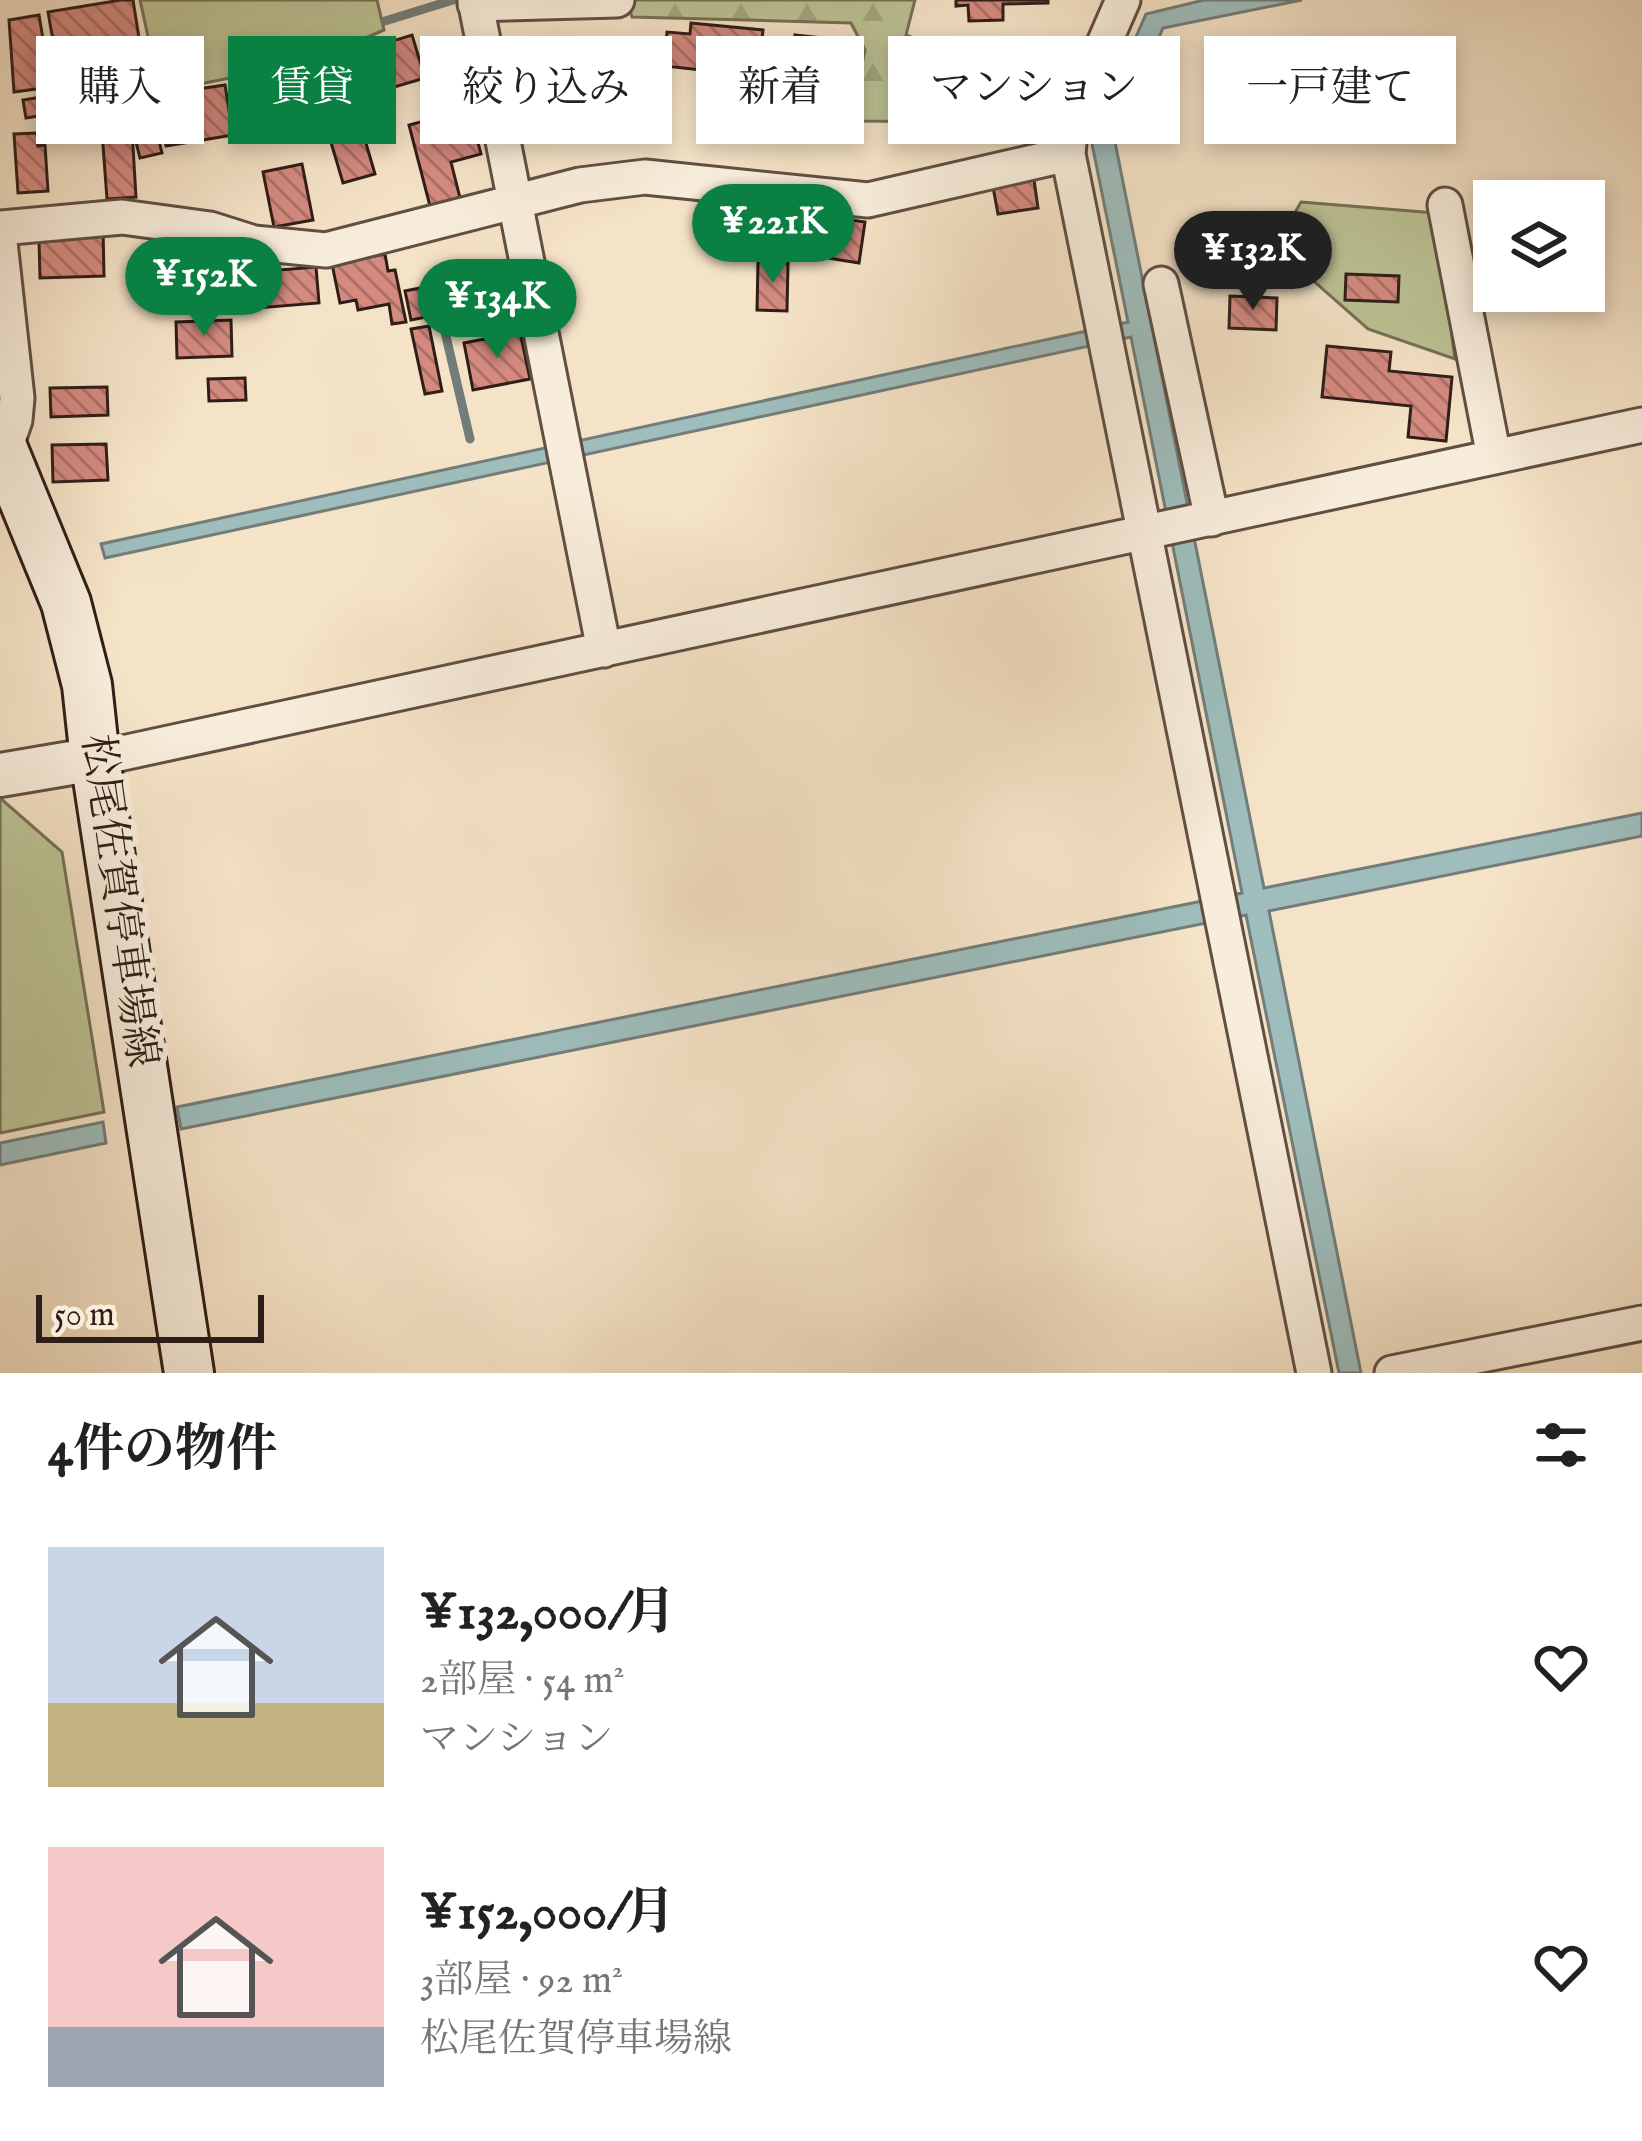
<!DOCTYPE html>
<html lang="ja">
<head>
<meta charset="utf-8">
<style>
	:root { --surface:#fff; --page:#f6f6f6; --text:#222; --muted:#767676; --accent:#0b8043 }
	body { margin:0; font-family:"IM FELL English","Noto Serif JP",serif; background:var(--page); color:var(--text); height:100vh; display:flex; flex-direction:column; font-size:45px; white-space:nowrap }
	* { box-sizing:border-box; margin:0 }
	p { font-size:39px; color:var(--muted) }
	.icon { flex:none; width:66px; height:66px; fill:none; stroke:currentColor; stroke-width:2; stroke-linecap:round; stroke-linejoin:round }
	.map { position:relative; height:1373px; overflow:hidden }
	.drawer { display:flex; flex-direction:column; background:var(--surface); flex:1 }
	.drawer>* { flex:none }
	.banner { position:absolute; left:36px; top:36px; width:1572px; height:108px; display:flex; gap:24px }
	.buttons { position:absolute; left:1473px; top:180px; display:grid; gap:24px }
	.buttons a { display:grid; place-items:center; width:132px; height:132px; border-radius:0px; background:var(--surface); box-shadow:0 6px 18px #0003; font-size:60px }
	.scale { position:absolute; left:36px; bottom:30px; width:228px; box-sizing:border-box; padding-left:12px; border:6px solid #2f1e18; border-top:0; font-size:33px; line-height:42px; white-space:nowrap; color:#2f1e18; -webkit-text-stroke:9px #f8eddb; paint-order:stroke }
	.price { position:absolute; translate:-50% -102px; padding:0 27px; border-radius:42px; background:var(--accent); color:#fff; font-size:39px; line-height:78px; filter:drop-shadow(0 3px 6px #0008) }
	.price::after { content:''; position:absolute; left:50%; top:72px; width:36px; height:27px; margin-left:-18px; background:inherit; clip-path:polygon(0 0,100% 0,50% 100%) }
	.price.on { background:#222; color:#fff }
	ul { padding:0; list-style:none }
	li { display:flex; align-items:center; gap:36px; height:300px; padding:0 48px }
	li span { display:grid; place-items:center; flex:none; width:336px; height:240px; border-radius:0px; color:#555 }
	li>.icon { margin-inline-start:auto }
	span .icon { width:144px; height:144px; fill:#fffc; stroke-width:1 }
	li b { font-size:51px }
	h2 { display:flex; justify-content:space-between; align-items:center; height:144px; padding:0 48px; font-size:51px }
	.pill { padding:0 42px; border-radius:0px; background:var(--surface); box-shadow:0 6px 18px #0003; font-size:42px; line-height:108px }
	.pill.on { background:var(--accent); color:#fff }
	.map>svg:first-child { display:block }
	.green { fill:#bcc395; stroke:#767056; stroke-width:3 }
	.forest { fill:url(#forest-firs); stroke:#767056; stroke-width:3 }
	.water { fill:#9ebdbc; stroke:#727d7a; stroke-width:3 }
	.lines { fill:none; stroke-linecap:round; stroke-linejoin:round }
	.stream { stroke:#727d7a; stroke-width:9 }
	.building { fill:url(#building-back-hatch); stroke:#2f1e18; stroke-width:3 }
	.minor-casing { stroke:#604f44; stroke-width:39 }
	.tertiary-casing { stroke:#604f44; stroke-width:48 }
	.secondary-casing { stroke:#2f1e18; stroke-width:54 }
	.minor { stroke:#f8eddb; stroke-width:33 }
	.tertiary { stroke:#f8eddb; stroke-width:42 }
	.secondary { stroke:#f8eddb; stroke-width:48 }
	.labels { text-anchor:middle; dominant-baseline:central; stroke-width:12; stroke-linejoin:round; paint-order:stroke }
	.street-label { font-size:42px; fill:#2f1e18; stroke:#f8eddb }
</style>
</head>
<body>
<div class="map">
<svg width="1642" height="1373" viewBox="0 0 1642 1373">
	<defs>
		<pattern id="forest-firs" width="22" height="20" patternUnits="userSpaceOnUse" patternTransform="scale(3)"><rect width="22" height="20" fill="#bcc395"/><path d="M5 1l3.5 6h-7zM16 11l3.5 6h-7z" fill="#a2a780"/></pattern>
		<pattern id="building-back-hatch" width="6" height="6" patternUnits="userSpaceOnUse" patternTransform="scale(3)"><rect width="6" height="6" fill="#d58a80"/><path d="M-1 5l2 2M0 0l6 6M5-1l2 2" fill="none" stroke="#ad7068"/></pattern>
	</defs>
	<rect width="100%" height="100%" fill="#f5e3c7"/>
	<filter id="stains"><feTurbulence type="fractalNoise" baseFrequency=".00167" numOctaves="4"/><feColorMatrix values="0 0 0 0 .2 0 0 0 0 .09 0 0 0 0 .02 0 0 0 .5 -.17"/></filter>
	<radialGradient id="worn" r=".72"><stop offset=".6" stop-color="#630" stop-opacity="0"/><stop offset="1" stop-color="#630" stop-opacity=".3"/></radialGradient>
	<path class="green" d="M140,0h237l7,30 -74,32 -150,30z
		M1301,202l134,11 20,146 -87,-30 -93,-82z
		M0,798l62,54 42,260 -104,21z"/>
	<path class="forest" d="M627,0h288l-9,35 89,36 2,35 -51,16 -86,-1 -8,-12 13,-59 -14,-27 -219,-6z"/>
	<path class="water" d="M1204,0h98l-139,28 -48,114 149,746 378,-75v23l-373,75 92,462h-22l-93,-458 -1065,214 -4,-22 1065,-214 -111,-556 -1026,221 -4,-14 1027,-222 -37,-183 55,-125z
		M103,1122l3,21 -106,22v-22z"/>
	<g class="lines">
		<path class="stream" d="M385,21l68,-21
			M470,439l-25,-107 76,-22 -2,-7"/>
	</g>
	<path class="building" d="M121,0h12l6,38 -84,14 -7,-40z
		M956,0h92v3l-45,1v16l-34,1 -1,-16 -12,1z
		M39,15l12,72 -37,5 -5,-72z
		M691,23l72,7 -5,46 -94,-10 3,-34 23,2z
		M412,35l13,43 -72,21 22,75 -32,9 -21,-71 7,-2 -12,-39 15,-4 -2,-7z
		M795,35l57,6 -4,43 -57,-6z
		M293,76l3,15 8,-2 6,28 -57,12 -8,-43z
		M145,85l17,68 -22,5 -17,-68z
		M225,85l8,50 -67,11 -8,-51z
		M103,87l5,38 -11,1 1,9 -49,7 -4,-27 -19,3 -3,-18z
		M469,109l12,45 -30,8 10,40 -30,8 -22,-85z
		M132,130l4,67 -29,2 -5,-67z
		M37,133l1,13 7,-1 3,46 -30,2 -4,-59z
		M302,164l11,56 -39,7 -11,-55z
		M1034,180l4,28 -40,6 -5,-27z
		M758,203l28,2 -5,45 -27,-2z
		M803,213l62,9 -6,41 -62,-10z
		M103,229l1,47 -64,2 -1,-38 40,-2v-8z
		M385,254l3,17 7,-1 11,52 -14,2 -3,-20 -31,6 -2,-10 -16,3 -8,-39z
		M758,262l30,1 -1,48 -30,-1z
		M316,267l3,36 -62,5 -3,-36z
		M1346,274l53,2 -1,26 -53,-2z
		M425,287l6,29 -20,4 -6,-29z
		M1230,296l47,2 -1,32 -47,-2z
		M231,320l1,36 -55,2 -1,-36z
		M429,326l13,65 -17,3 -14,-65z
		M520,332l10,47 -57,11 -9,-47z
		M1327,346l64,6 -2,19 63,6 -6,64 -38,-4 3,-31 -89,-9z
		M245,378l1,22 -37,1 -1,-22z
		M107,387l1,28 -57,2 -1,-29z
		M106,444l2,36 -55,2 -1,-37z"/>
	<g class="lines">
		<g class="minor-casing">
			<path id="minor" d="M475,0l129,650
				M1123,0l-52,119 -3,35 246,1219
				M475,4l142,-4
				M1445,205l49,252
				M0,228l122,-11 88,12 44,14 72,7 254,-65 65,-8 223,23 200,-46
				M0,242l17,156 -2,22 -11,32
				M1161,284l51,235
				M95,759l1547,-334
				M1392,1373l250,-50"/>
		</g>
		<g class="tertiary-casing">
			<path id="tertiary" d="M0,775l95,-16"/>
		</g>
		<g class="secondary-casing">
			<path id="secondary" d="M0,442l66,161 21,82 8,74 94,614"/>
		</g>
		<use href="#minor" class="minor"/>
		<use href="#tertiary" class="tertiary"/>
		<use href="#secondary" class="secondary"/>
	</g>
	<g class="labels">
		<g class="street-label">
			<text transform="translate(118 901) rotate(82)">松尾佐賀停車場線</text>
		</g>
	</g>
	<rect width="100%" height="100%" filter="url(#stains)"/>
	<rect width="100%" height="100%" fill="url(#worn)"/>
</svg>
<div class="buttons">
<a><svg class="icon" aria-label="layers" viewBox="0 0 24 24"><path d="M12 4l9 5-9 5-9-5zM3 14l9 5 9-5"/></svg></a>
</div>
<div class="scale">50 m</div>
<b class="price" style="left:773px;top:286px">¥221K</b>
<b class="price on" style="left:1253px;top:313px">¥132K</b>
<b class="price" style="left:204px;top:339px">¥152K</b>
<b class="price" style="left:497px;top:361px">¥134K</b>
<div class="banner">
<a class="pill">購入</a>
<a class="pill on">賃貸</a>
<a class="pill">絞り込み</a>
<a class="pill">新着</a>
<a class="pill">マンション</a>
<a class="pill">一戸建て</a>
</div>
</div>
<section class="drawer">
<h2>4件の物件<svg class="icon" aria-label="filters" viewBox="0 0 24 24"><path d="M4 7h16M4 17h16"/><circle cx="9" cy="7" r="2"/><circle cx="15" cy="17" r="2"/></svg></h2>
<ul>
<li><span style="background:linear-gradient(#c9d6e8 65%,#c2b280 0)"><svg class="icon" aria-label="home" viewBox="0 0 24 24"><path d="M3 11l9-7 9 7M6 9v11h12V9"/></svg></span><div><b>¥132,000/月</b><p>2部屋 · 54 m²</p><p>マンション</p></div><svg class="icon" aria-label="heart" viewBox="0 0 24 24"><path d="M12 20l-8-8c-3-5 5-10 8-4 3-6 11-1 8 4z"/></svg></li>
<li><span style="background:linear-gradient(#f6c9c9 75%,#9aa5b1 0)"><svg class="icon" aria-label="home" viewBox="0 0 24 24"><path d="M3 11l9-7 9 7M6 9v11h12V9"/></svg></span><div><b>¥152,000/月</b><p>3部屋 · 92 m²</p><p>松尾佐賀停車場線</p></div><svg class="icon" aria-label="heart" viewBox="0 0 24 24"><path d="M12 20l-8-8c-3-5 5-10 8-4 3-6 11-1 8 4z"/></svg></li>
</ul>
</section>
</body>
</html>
